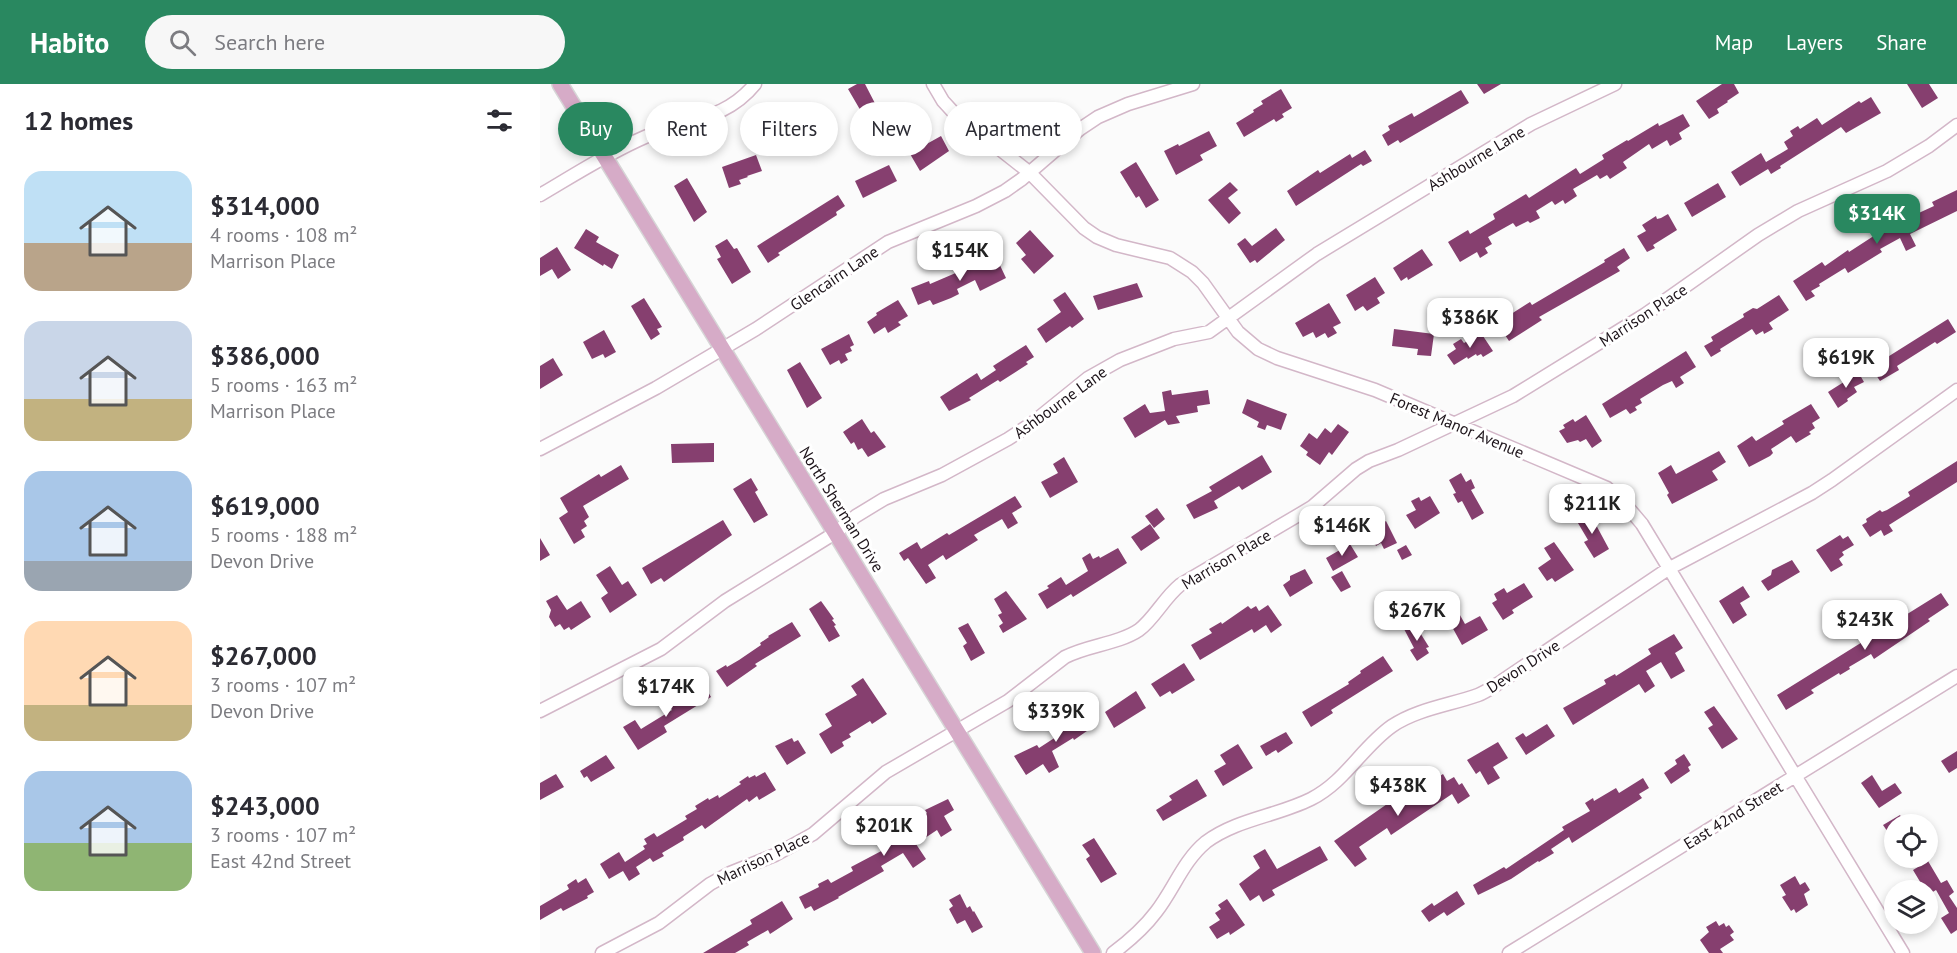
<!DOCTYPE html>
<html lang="en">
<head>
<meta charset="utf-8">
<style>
	:root { --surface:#fff; --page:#f7f7f7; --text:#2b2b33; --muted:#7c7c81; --accent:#298860 }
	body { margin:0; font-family:"PT Sans",sans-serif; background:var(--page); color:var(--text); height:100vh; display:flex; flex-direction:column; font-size:22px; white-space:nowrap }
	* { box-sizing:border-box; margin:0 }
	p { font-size:20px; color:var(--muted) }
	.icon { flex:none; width:33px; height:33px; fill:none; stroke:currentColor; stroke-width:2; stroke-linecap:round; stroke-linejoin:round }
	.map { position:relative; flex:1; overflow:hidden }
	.panel { display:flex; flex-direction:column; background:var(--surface); width:540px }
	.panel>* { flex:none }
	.hud { position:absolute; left:18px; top:18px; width:570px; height:54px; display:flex; gap:12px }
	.fabs { position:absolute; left:1344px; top:730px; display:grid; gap:12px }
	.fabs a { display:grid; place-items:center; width:54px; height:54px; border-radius:50%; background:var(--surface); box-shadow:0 3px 9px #0003; font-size:30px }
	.price { position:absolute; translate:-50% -51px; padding:0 14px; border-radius:12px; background:#fff; color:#222; font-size:20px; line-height:39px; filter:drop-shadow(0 2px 3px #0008) }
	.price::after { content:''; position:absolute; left:50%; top:36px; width:18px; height:14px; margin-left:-9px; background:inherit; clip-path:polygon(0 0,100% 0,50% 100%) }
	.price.active { background:var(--accent); color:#fff }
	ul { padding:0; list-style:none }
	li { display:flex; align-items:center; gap:18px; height:150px; padding:0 24px }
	li span { display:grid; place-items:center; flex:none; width:168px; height:120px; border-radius:18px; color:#555 }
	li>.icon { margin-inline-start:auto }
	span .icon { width:72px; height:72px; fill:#fffc; stroke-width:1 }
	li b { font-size:26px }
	h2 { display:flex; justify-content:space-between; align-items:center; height:72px; padding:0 24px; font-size:26px }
	.chip { padding:0 21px; border-radius:27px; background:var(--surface); box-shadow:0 3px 9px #0003; font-size:21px; line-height:54px }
	.chip.active { background:var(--accent); color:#fff }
	header { display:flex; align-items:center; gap:36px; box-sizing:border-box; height:84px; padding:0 30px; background:var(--accent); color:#fff }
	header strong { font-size:28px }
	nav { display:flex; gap:33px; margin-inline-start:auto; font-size:21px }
	.search { width:420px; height:54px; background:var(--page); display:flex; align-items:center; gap:15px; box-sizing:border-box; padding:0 21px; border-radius:33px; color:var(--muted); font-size:22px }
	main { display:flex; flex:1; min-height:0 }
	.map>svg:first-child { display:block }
	.building { fill:#863f6f }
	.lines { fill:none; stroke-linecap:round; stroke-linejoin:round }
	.minor-casing { stroke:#d3b7c8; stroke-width:15 }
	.major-casing { stroke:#d6d5d6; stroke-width:18 }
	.minor { stroke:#fff; stroke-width:12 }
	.major { stroke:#d6abc7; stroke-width:15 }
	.labels { text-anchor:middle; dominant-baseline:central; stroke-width:6; stroke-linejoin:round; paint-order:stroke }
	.street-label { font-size:16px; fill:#1d141a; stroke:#fff }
</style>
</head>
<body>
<header>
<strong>Habito</strong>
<div class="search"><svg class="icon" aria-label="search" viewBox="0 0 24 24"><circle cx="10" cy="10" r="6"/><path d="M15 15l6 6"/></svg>Search here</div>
<nav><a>Map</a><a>Layers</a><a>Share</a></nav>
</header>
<main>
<section class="panel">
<h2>12 homes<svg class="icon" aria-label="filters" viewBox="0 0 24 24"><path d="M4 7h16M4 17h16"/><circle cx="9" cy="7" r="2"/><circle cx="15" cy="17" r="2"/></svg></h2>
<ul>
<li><span style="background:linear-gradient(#bfe0f5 60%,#b9a48a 0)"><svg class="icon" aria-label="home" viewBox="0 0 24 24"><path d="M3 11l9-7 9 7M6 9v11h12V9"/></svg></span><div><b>$314,000</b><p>4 rooms · 108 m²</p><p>Marrison Place</p></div></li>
<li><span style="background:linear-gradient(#c9d6e8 65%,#c2b280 0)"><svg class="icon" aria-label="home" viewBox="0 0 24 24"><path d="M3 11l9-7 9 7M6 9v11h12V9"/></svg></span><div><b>$386,000</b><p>5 rooms · 163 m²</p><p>Marrison Place</p></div></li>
<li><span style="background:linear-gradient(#a9c7e8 75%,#9aa5b1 0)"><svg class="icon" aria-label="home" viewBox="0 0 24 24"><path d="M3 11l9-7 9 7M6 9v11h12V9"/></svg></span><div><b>$619,000</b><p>5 rooms · 188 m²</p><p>Devon Drive</p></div></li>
<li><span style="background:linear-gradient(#ffd9b3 70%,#c2b280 0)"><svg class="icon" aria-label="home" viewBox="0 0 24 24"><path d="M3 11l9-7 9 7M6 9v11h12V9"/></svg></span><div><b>$267,000</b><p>3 rooms · 107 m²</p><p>Devon Drive</p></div></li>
<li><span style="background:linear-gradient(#a9c7e8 60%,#8fb573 0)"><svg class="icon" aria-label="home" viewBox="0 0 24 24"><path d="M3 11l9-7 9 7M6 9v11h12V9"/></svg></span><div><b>$243,000</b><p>3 rooms · 107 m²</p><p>East 42nd Street</p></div></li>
</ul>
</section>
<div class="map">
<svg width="1417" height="869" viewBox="0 0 1417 869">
	<rect width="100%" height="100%" fill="#fbfbfb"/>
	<path class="building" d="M317,0h8l15,29 -9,6 -5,-8 -4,2 -14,-24z
		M937,0h24l-17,10z
		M1182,0h12l5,9 -12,8 1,1 -11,7 2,4 -10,6 -13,-18z
		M1367,0h22l9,14 -16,10z
		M741,5l11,19 -10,6 2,3 -8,5 -2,-3 -30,18 -8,-14 18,-11 -1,-2 10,-6 -2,-3z
		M921,6l8,13 -69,40 -2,-3 -10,6 -6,-11 8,-5 -2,-4 24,-13 2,4z
		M1331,13l10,16 -35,20 -5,-6 -61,39 1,2 -10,6 -3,-5 -28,17 -9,-14 30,-19 5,9 22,-13 -4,-7 9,-6 -3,-5 8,-5 2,3 17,-11 5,7 37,-24 2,2z
		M271,28l11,18 -42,26 -13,-19 13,-9 3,6 18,-11 -2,-3z
		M1143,30l7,12 -11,7 3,6 -12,7 -3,-6 -15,9 -3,-5 -26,18 4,6 -17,11 -3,-4 -7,4 -3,-4 -24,14 4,7 -12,8 -2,-4 -8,5 -3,-4 -16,10 4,7 -10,5 -2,-2 -12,6 -3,-4 -25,14 4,7 -7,4 3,5 -8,5 -3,-6 -17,10 -12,-20 20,-12 2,4 25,-15 -2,-5 33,-20 3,4 47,-30 4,6 24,-15 -2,-4 25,-15 1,1 30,-18 1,3z
		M669,47l8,15 -17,9 3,5 -27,15 -12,-24 14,-7 1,2z
		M401,52l8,15 -29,20 -14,-24 13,-8 4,7z
		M825,66l7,11 -9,5 -2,-2 -65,42 -9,-15 31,-21 2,3 30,-19 2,4z
		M216,71l6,16 -15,5 1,1 -9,3 2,4 -12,4 -7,-21z
		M596,78l23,38 -13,8 -7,-12 -3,2 -16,-26z
		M349,81l8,16 -34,17 -8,-17z
		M147,94l20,34 -13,10 -20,-36z
		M690,98l8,8 -10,8 13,15 -12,11 -21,-24z
		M1178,99l8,14 -34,20 -8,-14z
		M1417,106v21l-47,23 6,12 -10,5 -6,-13 -20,11 2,3 -34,21 -3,-5 -26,16 1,2 -9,5 4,5 -9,5 -13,-20 29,-19 3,4 23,-16 1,2 37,-24 48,-22 -2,-4z
		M298,111l7,11 -9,6 1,3 -59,38 2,2 -12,8 -11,-17z
		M1128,130l9,16 -24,15 2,3 -8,4 -10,-16 9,-5 -4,-6 14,-9 1,3 4,-1z
		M736,144l9,12 -28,23 -2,-3 -5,3 -13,-19 8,-6 7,8z
		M46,145l13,8 -3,5 23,13 -7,14 -8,-5 -1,2 -29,-18z
		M490,146l24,26 -20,18 -13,-15 5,-4 -10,-12z
		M187,155l7,10 3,-1 14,24 -19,12 -15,-25 4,-2 -6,-11z
		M17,163l14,23 -13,9 -6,-10 -12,7v-18z
		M1084,164l6,10 -13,9 3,4 -81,46 3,3 -33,21 -12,-18 33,-21 2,3 73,-43 -1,-2z
		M882,165l11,16 -25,15 -1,-3 -6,4 -8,-13z
		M436,174l2,4 4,-2 1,3 14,-4 9,19 -26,13 -5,-11 -18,9 2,5 -8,4 -18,7 -3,-5 -12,5 -7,-17 18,-7 1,3 35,-15 -2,-4z
		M835,193l10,16 -8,5 3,5 -13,8 -4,-5 -8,5 -9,-16z
		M597,199l6,14 -45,13 -5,-14z
		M525,208l19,27 -12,9 -2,-2 -24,17 -9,-14 24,-17 -8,-12z
		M1239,211l10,15 -20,13 4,6 -9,5 -1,-3 -7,4 -4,-6 -32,20 1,2 -10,6 -7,-11 9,-5 -2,-4 33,-20 -1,-3 10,-6 4,1z
		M104,214l18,29 -5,2 3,5 -9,6 -20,-34z
		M358,216l10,16 -10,6 3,3 -13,8 -3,-6 -11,7 -7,-12 10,-7 -1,-2z
		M789,219l12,20 -8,4 4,6 -9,5 -3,-5 -9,5 -3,-6 -10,5 -8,-14z
		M1408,235l8,13 -19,12 -2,-2 -38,24 2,4 -19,11 -8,-12 4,-3 -5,-9 10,-6 5,7z
		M854,245l40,5 -3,22 -14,-1 1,-6 -26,-3z
		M64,246l12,22 -11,6 -2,-4 -11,5 -9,-17z
		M941,249l12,18 -10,6 -2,-3 -4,2 -1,-2 -8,5 -1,-2 -13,8 -7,-10 9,-6 -3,-5 8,-5 3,4z
		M309,250l5,11 -4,2 2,4 -7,3 3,6 -7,4 -2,-4 -9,5 -9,-16z
		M486,261l8,12 -8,5 2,2 -28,18 -2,-2 -29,18 2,2 -22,11 -9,-14 37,-24 4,7 15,-10 -3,-4z
		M1146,267l10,16 -16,10 4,6 -8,5 -4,-7 -9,4 -23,14 2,4 -7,4 2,3 -7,4 -4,-5 -16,9 -8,-14z
		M13,274l10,17 -23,14v-23z
		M260,278l22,36 -15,10 -20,-38z
		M1317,286l7,12 -10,5 3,5 -10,7 1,2 -10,7 -10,-16 19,-12 -2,-2z
		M631,306l1,5 36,-5 2,14 -13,2 1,6 -22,4 4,7 -12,2 -3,-5 -30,18 -12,-20 22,-14 5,9 15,-2 -3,-19z
		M707,315l40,15 -6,16 -14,-5 -2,5 -8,-3 2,-5 -17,-9z
		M1271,320l9,14 -8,5 3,5 -6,4 2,2 -15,9 -5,-7 -20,13 2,4 -3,3 -21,11 -12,-21 15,-10 4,5 28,-17 -2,-3z
		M1046,331l16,26 -10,7 -6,-9 -6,3 -2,-2 -11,3 -8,-12 6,-3 -2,-3 10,-6 2,3z
		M322,335l9,14 3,-2 12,16 -18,10 -6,-9 -4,2 -4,-8 -3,2 -8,-12z
		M798,340l11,8 -17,23 -3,-3 -9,13 -14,-10 2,-3 -8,-6 9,-13 8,6 8,-11 6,5z
		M174,359v19l-42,1 -1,-19z
		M1179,367l7,11 -14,9 6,9 -46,24 -5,-9 2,-2 -11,-20 13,-8 5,9z
		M722,371l10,17 -30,18 -3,-4 -25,15 4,7 -24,11 -8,-14 26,-14 -3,-4z
		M524,373l14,25 -28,16 -9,-16 17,-9 -5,-9z
		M1417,377v21l-68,43 4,6 -9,5 -3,-6 -11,7 -8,-12 5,-3 -1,-3 14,-9 2,2 5,-2 23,-14 -2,-4z
		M81,381l8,14 -46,27 6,11 -5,4 3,5 -6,4 4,7 -11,7 -15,-26 9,-6 -8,-14 39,-24 2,3z
		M921,389l5,9 5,-3 4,9 -4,2 13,23 -12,7 -10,-19 -4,2 -5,-9 3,-1 -7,-13z
		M211,394l7,12 -3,2 13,23 -14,8 -21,-34z
		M475,412l7,11 -10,6 6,10 -10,6 -6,-10 -28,16 4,5 -32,20 -3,-5 -15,10 8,13 -10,6 -18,-26 -4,3 -5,-8 18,-11 4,7 26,-16 2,2z
		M890,412l10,17 -25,16 -9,-14 10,-5 -5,-9 8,-4 2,4z
		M617,424l8,11 -11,9 -9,-12z
		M1048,426l21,39 -15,9 -10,-16 4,-2 -13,-22z
		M183,436l9,15 -68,47 -3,-4 -10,6 -9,-16z
		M846,437l11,22 -13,6 -3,-6 -5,3 -7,-14z
		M610,440l10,14 -19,13 -10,-14z
		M1300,451l3,4 5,-3 6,9 -12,7 2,3 -5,4 4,6 -12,7 -15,-22z
		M0,454l10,17 -10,6z
		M1014,458l20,28 -19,12 -3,-4 -5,3 -9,-13 13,-9 -7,-11z
		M810,460l8,13 -25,14 -7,-13z
		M866,461l6,10 -10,5 -5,-10z
		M578,464l9,15 -54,34 -2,-3 -24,15 -9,-15 11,-6 -2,-2 14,-9 5,8 22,-14 -6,-13 8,-5 3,6 6,-3 1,2z
		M1252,476l8,12 -32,19 -7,-10 10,-6 1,-5z
		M70,482l12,19 6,-4 9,14 -27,18 -9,-15 7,-5 -12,-18z
		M765,485l8,14 -23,14 -7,-12 7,-5v-4z
		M802,487l9,16 -10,5 -10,-15z
		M984,499l9,14 -21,13 2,3 -11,7 -11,-17 5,-3 -3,-6 10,-6 3,5z
		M1203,502l7,11 -10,6 7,12 -14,9 -14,-23z
		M466,507l21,28 -24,14 -4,-7 4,-3 -5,-8 4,-2 -8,-14z
		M1401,509l8,12 -21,14 2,2 -56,38 -3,-5 -22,13 1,2 -10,6 -1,-2 -28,17 3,3 -28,17 -9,-15z
		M17,511l10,15 14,-9 10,16 -20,13 -2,-3 -5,3 -4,-6 -5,3 -6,-10 2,-7 -5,-9z
		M281,517l13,18 -2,1 4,5 -2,1 6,10 -11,6 -20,-33z
		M728,521l14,20 -11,8 -5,-8 -12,8 -2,-4 -52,31 -9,-15 21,-12 -3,-4 12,-7 1,2 26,-18 3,3 5,-3 3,5z
		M916,524l9,16 15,-8 8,14 -26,15 -17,-31z
		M252,538l9,14 -46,28 2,2 -30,21 -11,-16 10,-6 1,2 12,-7 22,-15 -1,-2 9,-6 -1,-1z
		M428,539l17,30 -14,8 -8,-15 4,-3 -9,-15z
		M874,539l15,24 -3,1 3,5 -12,8 -7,-11 4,-2 -10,-19z
		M1134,550l9,14 -8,5 10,18 -14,8 -10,-17 -15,9 9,15 -10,7 -6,-9 -66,41 -10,-17 43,-24 -2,-4 11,-6 1,2 35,-22 -3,-5z
		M843,572l10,15 -62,39 2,3 -22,14 -9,-15 47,-28 -1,-2 13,-9 -1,-2z
		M644,579l11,17 -23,14 -2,-3 -10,6 -9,-13z
		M323,594l24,36 -15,10 -2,-3 -21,13 2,3 -9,5 2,4 -13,8 -12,-20 13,-8 -7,-12 32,-19 -6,-9z
		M163,599l8,14 -47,29 3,6 -29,18 -15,-23 12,-7 6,9 31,-19 -2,-3 13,-8 -2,-3z
		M596,607l10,17 -32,20 -9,-16z
		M545,622l12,18 -23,16 -1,-2 -21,13 7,16 -10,6 -6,-9 -17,11 -12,-19 23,-11 2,3 20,-13 -5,-7z
		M1174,622l24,33 -16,10 -14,-21 5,-3 -9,-13z
		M1007,640l8,12 -29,19 -11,-17 8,-5 3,4z
		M746,648l7,11 -15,10 -2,-3 -10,6 -6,-10z
		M252,654l2,4 4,-2 8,13 -19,12 -12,-19z
		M958,658l10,16 -15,9 7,11 -12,7 -8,-14 -4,3 -9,-14z
		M698,660l15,24 -30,18 -9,-15 12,-7 -6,-9z
		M1417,667v17l-8,5 -8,-12z
		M1144,670l7,11 -3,2 2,4 -19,13 -7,-11 13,-9 -2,-4z
		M66,671l9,13 -24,14 -4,-6 -3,2 -4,-7z
		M225,688l11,18 -17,10 -2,-4 -8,6 -2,-3 -42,30 -3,-4 -19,12 1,3 -22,13 2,3 -11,6 -3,-4 -14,9 4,7 -11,7 -6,-10 -14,8 -9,-15 19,-12 6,10 20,-13 -2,-3 4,-2 -3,-5 10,-6 3,4 30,-18 -2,-3 12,-7 -2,-3 13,-8 1,2 9,-5 1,3 22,-14 -2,-2 9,-6 1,2 6,-3 1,2z
		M16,690l8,13 -24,13v-17z
		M903,690l4,7 7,-4 5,8 3,-2 8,13 -12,8 -6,-10 -61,41 -4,-7 -28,19 8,12 -12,8 -21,-26 56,-39 5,8 31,-19 -3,-4z
		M1332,691l10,16 13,-8 7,10 -23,15 -18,-25z
		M1103,694l6,10 -10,6 3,4 -70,45 -3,-6 -18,12 3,4 -15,9 -1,-1 -27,18 -33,16 -5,-10 31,-18 2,2 58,-39 -2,-3 28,-16 -5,-8 8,-5 1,3 22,-13 3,5z
		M657,695l10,17 -44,25 -7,-11 16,-10 -3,-4z
		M408,715l6,11 -10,6 8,14 -11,7 -4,-7 -21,14 10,15 -13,9 -10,-15 -22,13 3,5 -46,26 1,1 -25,13 -3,-5 -6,3 -6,-12 20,-10 -1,-3 10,-5 3,4 22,-12 -2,-4 36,-19 -3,-5 43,-30 -2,-3z
		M1360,731l6,10h-12v16l-11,-16z
		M554,754l23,36 -16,9 -15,-24 4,-3 -8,-11z
		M780,762l8,14 -56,30 3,5 -12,7 -4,-7 -9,6 -11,-17 21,-16 -7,-12 12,-7 12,20z
		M1388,777l13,22 6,-3 7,12 -5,4 8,12v22l-6,4 -10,-16 8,-5 -13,-23 -8,5 -15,-25z
		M1255,792l5,9 5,-3 5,8 -6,4 4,11 -12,8 -2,-4 -3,2 -9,-14 4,-2 -6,-10z
		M46,794l8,14 -7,4 1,2 -25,13 -2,-3 -21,12v-14l29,-17 -2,-4 9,-6 2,4z
		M917,807l8,13 -18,12 -3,-4 -15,10 -8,-11 11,-8 2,3z
		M420,810l7,14 3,-2 3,6 1,-1 9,16 -11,6 -7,-13 -8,4 -8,-15 4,-3 -4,-6z
		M687,815l18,26 -15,10 -1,-3 -12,7 -8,-12 11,-7 -5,-7 6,-4 -3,-4z
		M242,817l11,18 -23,15 -2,-4 -21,12 2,3 -14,8h-32l49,-29 -2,-4z
		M1176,837l3,5 5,-3 2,4 3,-2 5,7 -4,3 4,5 -14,9 3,4h-14l-9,-13 9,-8 -3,-5z"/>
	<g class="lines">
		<g class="minor-casing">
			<path id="minor" d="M393,0l10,17 11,12 76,60 54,55 13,9 19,8 54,13 22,14 11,11 35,49 20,17 19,9 98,32 232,98 18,16 17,20 261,429
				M0,111c34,-20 68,-42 105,-58 40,-18 80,-16 110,-53
				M0,365l116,-61 100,-59 132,-87 88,-36 29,-15 17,-12 58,-50 18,-12 30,-13 65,-20
				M0,627l121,-62 64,-48 110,-68 21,-17 28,-17 58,-24 66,-36 23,-15 57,-46 32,-18 54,-21 35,-7 108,-78 214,-130 84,-40
				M62,869l57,-30 51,-39 20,-11 45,-18 38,-21 73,-62 122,-71 57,-44c23,-12 53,-13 74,-27 15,-11 25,-32 41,-45l132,-78 44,-38 13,-8 29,-11 115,-54 133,-82 112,-79 40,-24 89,-40 42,-25 28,-21
				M573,869c16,-12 31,-25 43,-41 18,-23 27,-51 50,-70 31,-23 71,-26 105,-43 34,-17 51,-52 81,-73 25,-17 58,-21 86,-31 8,-3 16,-9 24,-14l166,-112 144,-76 20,-13 125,-90
				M969,869l448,-277"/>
		</g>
		<g class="major-casing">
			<path id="major" d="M20,0l533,869"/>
		</g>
		<use href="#minor" class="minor"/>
		<use href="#major" class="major"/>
	</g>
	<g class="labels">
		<g class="street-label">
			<text transform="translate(936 74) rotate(-31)">Ashbourne Lane</text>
			<text transform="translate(294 194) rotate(-34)">Glencairn Lane</text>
			<text transform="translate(1103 231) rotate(-33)">Marrison Place</text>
			<text transform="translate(520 318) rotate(-36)">Ashbourne Lane</text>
			<text transform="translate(917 341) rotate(23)">Forest Manor Avenue</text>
			<text transform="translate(302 425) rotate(58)">North Sherman Drive</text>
			<text transform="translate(686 475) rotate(-31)">Marrison Place</text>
			<text transform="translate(983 582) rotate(-33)">Devon Drive</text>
			<text transform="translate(1193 731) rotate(-32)">East 42nd Street</text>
			<text transform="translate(223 774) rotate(-26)">Marrison Place</text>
		</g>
	</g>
</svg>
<div class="fabs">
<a><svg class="icon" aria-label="locate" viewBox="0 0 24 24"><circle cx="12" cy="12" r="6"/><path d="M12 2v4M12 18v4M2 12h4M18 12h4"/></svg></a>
<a><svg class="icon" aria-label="layers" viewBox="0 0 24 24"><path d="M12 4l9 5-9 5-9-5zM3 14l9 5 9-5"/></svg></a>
</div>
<b class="price active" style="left:1337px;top:161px">$314K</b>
<b class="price" style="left:420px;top:198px">$154K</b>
<b class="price" style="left:930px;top:265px">$386K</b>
<b class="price" style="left:1306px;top:305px">$619K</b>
<b class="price" style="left:1052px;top:451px">$211K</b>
<b class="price" style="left:802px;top:473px">$146K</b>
<b class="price" style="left:877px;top:558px">$267K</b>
<b class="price" style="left:1325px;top:567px">$243K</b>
<b class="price" style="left:126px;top:634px">$174K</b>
<b class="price" style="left:516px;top:659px">$339K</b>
<b class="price" style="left:858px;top:733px">$438K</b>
<b class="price" style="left:344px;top:773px">$201K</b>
<div class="hud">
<a class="chip active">Buy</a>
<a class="chip">Rent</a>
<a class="chip">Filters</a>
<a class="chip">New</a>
<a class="chip">Apartment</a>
</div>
</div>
</main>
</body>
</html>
